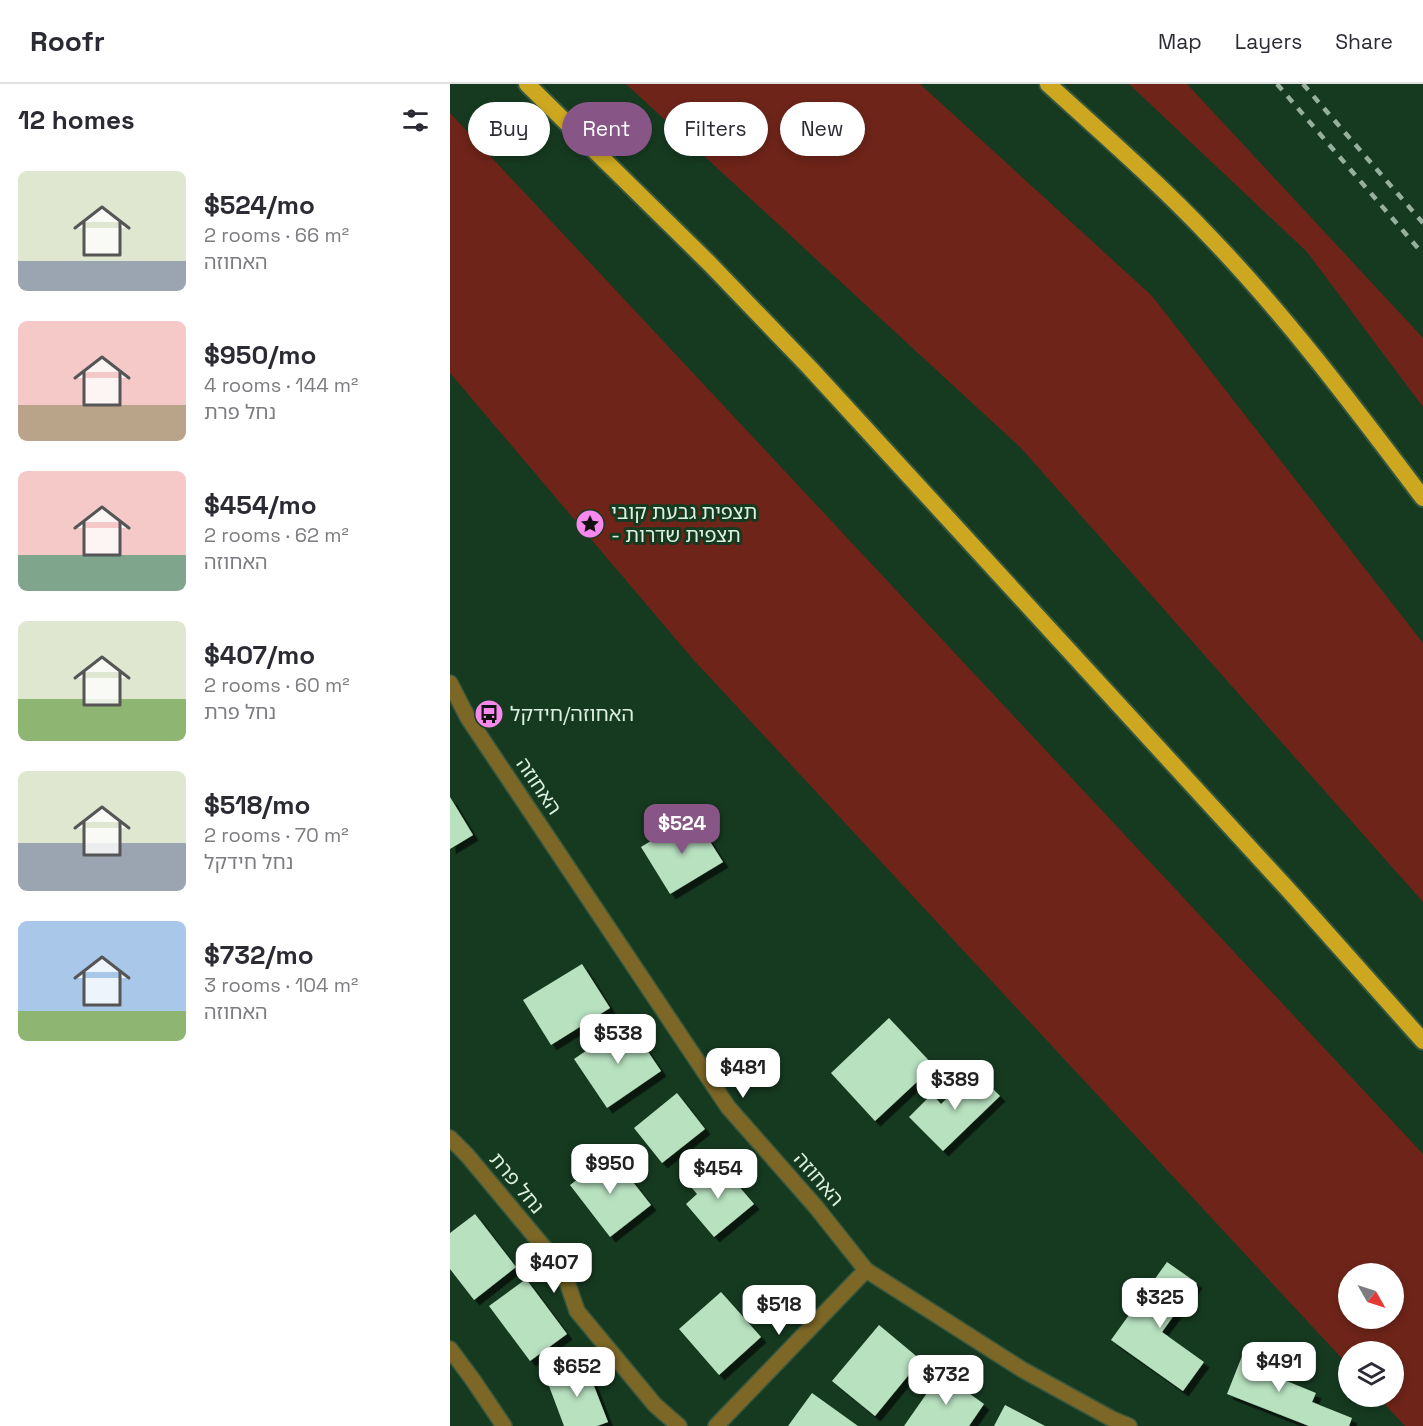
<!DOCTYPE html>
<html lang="en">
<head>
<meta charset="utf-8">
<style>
	:root { --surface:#fff; --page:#f2f2f3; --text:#2b2b33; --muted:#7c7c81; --line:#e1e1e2; --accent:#875586 }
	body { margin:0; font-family:"Space Grotesk","Noto Sans Hebrew",sans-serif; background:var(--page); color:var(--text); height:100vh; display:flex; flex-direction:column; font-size:22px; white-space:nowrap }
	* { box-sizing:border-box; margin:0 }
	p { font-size:20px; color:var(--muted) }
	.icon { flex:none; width:33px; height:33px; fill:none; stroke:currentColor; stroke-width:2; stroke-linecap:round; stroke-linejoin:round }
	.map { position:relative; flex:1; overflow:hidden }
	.sheet { display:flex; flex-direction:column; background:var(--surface); width:450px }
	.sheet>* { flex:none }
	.top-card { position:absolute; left:18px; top:18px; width:570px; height:54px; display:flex; gap:12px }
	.needle { width:39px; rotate:129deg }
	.tools { position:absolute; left:888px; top:1179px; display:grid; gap:12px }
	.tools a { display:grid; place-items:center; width:66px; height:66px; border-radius:50%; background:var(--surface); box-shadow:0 3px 9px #0003; font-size:30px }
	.price { position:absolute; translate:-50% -51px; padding:0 14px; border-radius:12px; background:#fff; color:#222; font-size:20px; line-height:39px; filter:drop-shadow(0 2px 3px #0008) }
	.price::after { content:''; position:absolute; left:50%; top:36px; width:18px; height:14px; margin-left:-9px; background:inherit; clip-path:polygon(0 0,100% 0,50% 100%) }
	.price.selected { background:var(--accent); color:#fff }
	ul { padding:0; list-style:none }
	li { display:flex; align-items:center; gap:18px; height:150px; padding:0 18px }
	li span { display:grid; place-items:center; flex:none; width:168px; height:120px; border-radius:9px; color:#555 }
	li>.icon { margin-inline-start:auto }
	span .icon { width:72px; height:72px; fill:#fffc; stroke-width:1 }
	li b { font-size:26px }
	h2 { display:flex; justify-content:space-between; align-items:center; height:72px; padding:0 18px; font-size:26px }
	.tag { padding:0 21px; border-radius:27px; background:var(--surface); box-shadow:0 3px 9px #0003; font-size:21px; line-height:54px }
	.tag.selected { background:var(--accent); color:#fff }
	header { display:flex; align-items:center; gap:36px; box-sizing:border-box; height:84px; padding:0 30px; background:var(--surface); border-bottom:2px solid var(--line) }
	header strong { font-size:28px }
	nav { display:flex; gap:33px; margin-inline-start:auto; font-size:21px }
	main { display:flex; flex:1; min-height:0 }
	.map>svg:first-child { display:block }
	.green { fill:#6e2419; fill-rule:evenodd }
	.building { fill:#b8e1c0; filter:url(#shadow) }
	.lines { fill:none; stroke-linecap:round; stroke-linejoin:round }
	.minor-casing { stroke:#36573f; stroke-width:18 }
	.trunk-casing { stroke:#36573f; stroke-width:20 }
	.minor { stroke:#7c6726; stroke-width:15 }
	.trunk { stroke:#cda71f; stroke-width:16 }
	.rail { stroke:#96b09d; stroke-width:4.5; stroke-dasharray:8 8; stroke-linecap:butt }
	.labels { text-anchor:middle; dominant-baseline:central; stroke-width:6; stroke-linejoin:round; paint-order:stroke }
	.poi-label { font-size:20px; fill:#ddf1e1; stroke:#163a20; text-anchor:start }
	.street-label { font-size:20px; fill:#ddf1e1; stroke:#163a20 }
</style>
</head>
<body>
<header>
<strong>Roofr</strong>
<nav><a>Map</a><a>Layers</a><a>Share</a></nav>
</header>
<main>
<section class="sheet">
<h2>12 homes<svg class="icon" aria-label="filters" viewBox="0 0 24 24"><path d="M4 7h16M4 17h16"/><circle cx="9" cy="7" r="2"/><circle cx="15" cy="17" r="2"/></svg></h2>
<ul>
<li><span style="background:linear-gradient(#dfe7d0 75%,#9aa5b1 0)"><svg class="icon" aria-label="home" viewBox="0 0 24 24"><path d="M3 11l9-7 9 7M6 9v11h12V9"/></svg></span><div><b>$524/mo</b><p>2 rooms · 66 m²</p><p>האחוזה</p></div></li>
<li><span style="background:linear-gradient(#f6c9c9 70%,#b9a48a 0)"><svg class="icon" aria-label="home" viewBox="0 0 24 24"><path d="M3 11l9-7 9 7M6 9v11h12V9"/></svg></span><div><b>$950/mo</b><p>4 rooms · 144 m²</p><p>נחל פרת</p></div></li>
<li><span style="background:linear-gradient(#f6c9c9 70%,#7fa58c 0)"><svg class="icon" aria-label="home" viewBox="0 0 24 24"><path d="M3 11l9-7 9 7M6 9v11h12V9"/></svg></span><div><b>$454/mo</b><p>2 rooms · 62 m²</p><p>האחוזה</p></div></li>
<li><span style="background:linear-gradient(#dfe7d0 65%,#8fb573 0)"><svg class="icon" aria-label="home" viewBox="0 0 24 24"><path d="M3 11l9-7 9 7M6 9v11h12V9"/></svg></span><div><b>$407/mo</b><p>2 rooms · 60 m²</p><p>נחל פרת</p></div></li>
<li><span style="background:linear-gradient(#dfe7d0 60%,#9aa5b1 0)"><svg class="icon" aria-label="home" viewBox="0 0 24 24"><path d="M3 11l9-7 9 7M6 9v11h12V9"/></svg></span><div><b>$518/mo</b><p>2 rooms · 70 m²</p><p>נחל חידקל</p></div></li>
<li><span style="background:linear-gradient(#a9c7e8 75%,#8fb573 0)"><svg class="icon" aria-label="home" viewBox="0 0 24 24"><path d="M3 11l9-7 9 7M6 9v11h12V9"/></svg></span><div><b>$732/mo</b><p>3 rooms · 104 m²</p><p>האחוזה</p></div></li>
</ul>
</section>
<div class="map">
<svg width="973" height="1342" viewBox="0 0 973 1342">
	<defs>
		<filter id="shadow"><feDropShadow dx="5.5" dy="5.5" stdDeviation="0" flood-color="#0009"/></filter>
	</defs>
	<rect width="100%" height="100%" fill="#163a20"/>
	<path class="green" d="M176,0h294l232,212 271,347v259l-402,-454z
		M679,0h58l236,254v69l-116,-155z
		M0,29l973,1041v272h-18l-27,-29 16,-1v-44h-46v13l-657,-708 -241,-284zM898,1190h46v44h-46z"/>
	<path class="building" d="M0,713l23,38 -23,14z
		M243,731l30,47 -53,32 -29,-47z
		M132,880l28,44 -59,37 -28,-45z
		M439,934l45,48 -59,55 -44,-48z
		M178,938l33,49 -54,37 -33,-49z
		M525,987l25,25 -57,55 -34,-34 23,-23 9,10z
		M227,1009l28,36 -43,34 -28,-35z
		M161,1070l40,51 -41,32 -40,-52z
		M269,1079l35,41 -40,33 -28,-33 11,-10 -6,-7z
		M25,1130l41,53 -42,33 -24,-31v-36z
		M717,1178l30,21 -35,49 42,30 -21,29 -72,-51z
		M76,1195l41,55 -37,27 -41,-55z
		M271,1208l40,45 -42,38 -40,-46z
		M429,1241l42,35 -46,56 -43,-35z
		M796,1262l33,13 -7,16 44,18 -4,9 40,16 -3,8h-40l-82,-32z
		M135,1279l23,59 -11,4h-33l-18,-48z
		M491,1289l43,31 -15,22h-65z
		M362,1309l46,33h-70z
		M555,1321l40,21h-51z"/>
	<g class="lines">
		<g class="minor-casing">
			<path id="minor" d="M0,599l18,35 260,389 88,100 50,63 157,100 89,49 17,7
				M0,1054l17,17 96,115 14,41 78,94 24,21
				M0,1265l23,31 31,46
				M266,1342l150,-156"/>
		</g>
		<g class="trunk-casing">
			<path id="trunk" d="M77,0l182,179 101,105 483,527 130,146
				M598,0c55,50 111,99 162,153 78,81 145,171 213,261"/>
		</g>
		<use href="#minor" class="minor"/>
		<use href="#trunk" class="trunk"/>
		<path class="rail" d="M827,0l146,170
			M853,0l120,139"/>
	</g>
	<defs>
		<g id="sight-disc" transform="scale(1.5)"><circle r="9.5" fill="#f788ec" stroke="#163a20"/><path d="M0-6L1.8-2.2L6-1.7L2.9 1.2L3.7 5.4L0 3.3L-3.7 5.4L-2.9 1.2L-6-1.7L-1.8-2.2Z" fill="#111"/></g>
		<g id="bus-disc" transform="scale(1.5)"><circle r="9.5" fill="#f788ec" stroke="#163a20"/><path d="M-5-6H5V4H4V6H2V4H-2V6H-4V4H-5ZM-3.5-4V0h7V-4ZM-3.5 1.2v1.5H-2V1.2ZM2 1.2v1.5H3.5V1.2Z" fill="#111"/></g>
	</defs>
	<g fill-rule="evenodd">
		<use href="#sight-disc" x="140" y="440"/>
		<use href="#bus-disc" x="39" y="630"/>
	</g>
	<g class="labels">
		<g class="poi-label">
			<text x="161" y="428">תצפית גבעת קובי<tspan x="161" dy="23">- תצפית שדרות</tspan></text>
			<text x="60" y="630">האחוזה/חידקל</text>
		</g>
		<g class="street-label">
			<text transform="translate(89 702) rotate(56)">האחוזה</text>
			<text transform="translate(369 1095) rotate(49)">האחוזה</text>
			<text transform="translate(67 1099) rotate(50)">נחל פרת</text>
		</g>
	</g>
</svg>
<div class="tools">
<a><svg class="needle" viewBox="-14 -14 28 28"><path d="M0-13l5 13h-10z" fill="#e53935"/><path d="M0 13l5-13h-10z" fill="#7c7c81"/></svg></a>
<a><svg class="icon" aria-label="layers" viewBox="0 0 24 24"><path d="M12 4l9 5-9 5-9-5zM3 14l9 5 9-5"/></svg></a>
</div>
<b class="price selected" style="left:232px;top:771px">$524</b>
<b class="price" style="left:168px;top:981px">$538</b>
<b class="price" style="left:293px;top:1015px">$481</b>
<b class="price" style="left:505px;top:1027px">$389</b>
<b class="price" style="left:160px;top:1111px">$950</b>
<b class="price" style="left:268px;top:1116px">$454</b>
<b class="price" style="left:104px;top:1210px">$407</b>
<b class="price" style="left:710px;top:1245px">$325</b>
<b class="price" style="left:329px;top:1252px">$518</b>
<b class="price" style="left:829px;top:1309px">$491</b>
<b class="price" style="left:127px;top:1314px">$652</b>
<b class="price" style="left:496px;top:1322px">$732</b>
<div class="top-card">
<a class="tag">Buy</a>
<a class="tag selected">Rent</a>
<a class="tag">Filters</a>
<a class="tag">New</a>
</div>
</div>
</main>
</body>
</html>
